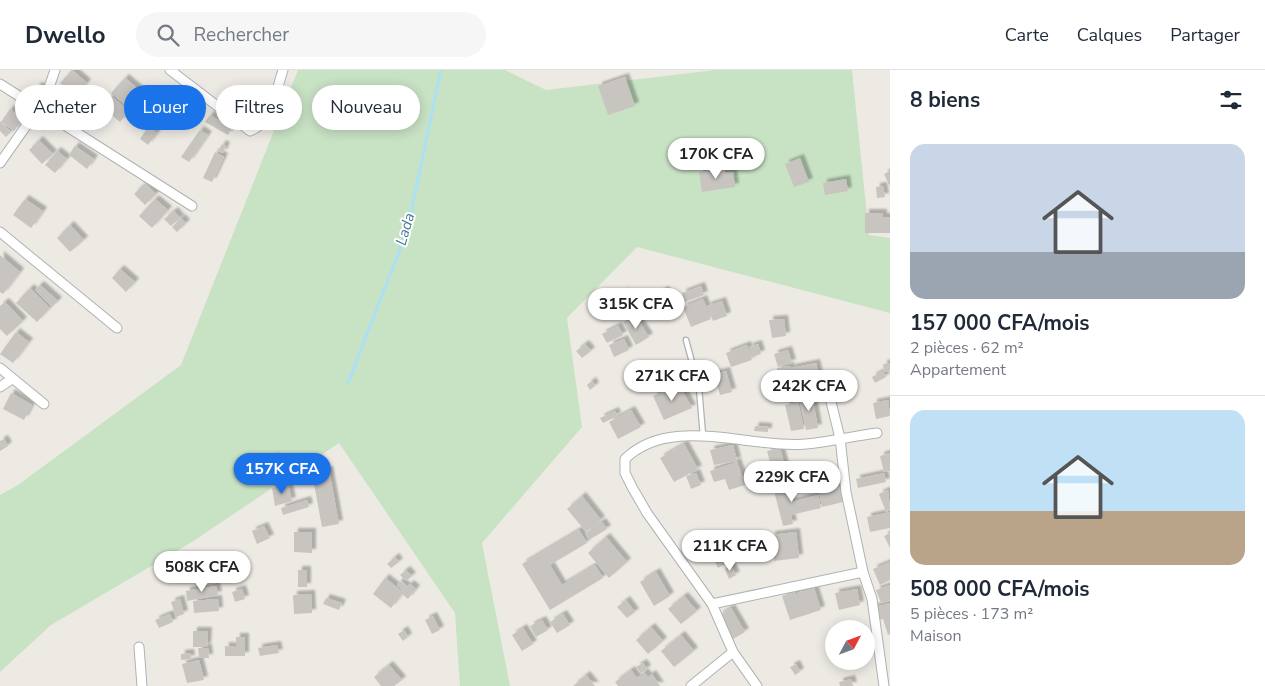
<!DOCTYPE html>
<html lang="fr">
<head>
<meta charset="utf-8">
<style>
	:root { --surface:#fff; --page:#f6f6f7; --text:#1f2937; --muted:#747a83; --line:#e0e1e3; --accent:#1a73e8 }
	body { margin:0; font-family:"Nunito Sans",sans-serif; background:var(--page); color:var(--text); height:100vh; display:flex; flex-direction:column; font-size:19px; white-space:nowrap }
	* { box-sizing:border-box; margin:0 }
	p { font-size:16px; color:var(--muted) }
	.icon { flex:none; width:28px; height:28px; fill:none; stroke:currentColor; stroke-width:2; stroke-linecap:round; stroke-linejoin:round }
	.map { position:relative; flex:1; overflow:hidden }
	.side { display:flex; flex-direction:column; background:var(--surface); width:375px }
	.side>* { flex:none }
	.guide { position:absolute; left:15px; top:15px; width:475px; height:45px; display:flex; gap:10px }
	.needle { width:32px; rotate:49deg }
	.controls { position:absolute; left:825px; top:550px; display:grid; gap:10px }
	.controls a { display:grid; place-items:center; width:50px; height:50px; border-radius:50%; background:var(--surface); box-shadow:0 2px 12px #0003; font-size:25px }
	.price { position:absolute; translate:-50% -42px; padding:0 11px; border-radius:18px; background:#fff; color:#222; font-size:16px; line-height:32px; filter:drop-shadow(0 1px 2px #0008) }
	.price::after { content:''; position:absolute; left:50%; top:30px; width:15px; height:11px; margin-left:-8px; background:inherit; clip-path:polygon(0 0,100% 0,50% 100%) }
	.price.on { background:var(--accent); color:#fff }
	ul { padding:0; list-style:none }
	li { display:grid; align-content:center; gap:10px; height:265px; padding:0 20px }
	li+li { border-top:1px solid var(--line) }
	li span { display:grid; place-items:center; height:155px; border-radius:15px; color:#555 }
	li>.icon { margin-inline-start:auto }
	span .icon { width:90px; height:90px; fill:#fffc; stroke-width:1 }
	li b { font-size:21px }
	h2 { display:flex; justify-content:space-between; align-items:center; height:60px; padding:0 20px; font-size:21px }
	.pill { padding:0 18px; border-radius:22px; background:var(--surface); box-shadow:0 2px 12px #0003; font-size:18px; line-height:45px }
	.pill.on { background:var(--accent); color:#fff }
	header { display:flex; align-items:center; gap:30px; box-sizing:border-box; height:70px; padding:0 25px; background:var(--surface); border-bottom:1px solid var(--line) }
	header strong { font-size:24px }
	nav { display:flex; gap:28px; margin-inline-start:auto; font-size:18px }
	.search { width:350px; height:45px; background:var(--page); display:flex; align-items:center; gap:12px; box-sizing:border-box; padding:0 18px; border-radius:28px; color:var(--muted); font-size:19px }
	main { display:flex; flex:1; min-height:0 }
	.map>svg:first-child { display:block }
	.green { fill:#c8e2c4 }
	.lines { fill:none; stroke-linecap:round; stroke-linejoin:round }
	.stream { stroke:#ace0f5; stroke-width:3 }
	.building { fill:#c8c5c1; filter:url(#shadow) }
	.lane-casing { stroke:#afb2b5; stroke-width:7 }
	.street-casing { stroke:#afb2b5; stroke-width:11 }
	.lane { stroke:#fff; stroke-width:4.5 }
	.street { stroke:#fff; stroke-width:9 }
	.labels { text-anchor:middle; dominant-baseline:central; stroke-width:4; stroke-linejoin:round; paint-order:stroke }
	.water-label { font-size:15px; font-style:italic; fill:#457794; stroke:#fff }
</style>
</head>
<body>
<header>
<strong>Dwello</strong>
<div class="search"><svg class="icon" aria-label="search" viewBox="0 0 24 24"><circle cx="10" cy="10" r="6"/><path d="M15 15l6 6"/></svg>Rechercher</div>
<nav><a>Carte</a><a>Calques</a><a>Partager</a></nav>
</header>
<main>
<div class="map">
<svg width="890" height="616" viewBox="0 0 890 616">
	<defs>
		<filter id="shadow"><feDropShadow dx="4" dy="-4" stdDeviation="1" flood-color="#0004"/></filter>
	</defs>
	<rect width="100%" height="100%" fill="#edeae4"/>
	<path class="green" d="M298,0h207l41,20 170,-20h136l17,165 21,3v75l-253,-66 -70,71 15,109 -100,116 28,143h-50l-5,-73 -116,-170 -147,99 -141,83 -51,47v-177l18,-10 163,-120z"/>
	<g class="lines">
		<path class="stream" d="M348,313l59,-152 34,-161"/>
	</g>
	<path class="building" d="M72,0l15,13 -11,13 -16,-13z
		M625,7l10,29 -27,9 -10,-29z
		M125,8l20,17 -13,15 -21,-17z
		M37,16l7,2 -4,12 -7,-2z
		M111,26l18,15 -9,11 -18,-15z
		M10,39l13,10 -9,12 -13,-9z
		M210,45l22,13 -4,7 -23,-13z
		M0,51l11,11 -5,5 -6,-6z
		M148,57l9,6 -9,12 -8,-6z
		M200,60l8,5 -19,27 -8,-5z
		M39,70l14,14 -11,10 -13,-14z
		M222,74l4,2 -3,7 -5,-2z
		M75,76l19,13 -7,10 -18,-14z
		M57,81l10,8 -12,14 -10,-8z
		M215,82l9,5 -12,25 -9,-4z
		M800,88l9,24 -15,5 -9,-23z
		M725,98v5l8,-1 2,15 -33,5 -3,-20z
		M890,101v16l-6,-13z
		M846,109l2,12 -23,4 -2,-12z
		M145,113l11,11 -11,11 -11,-11z
		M883,116l2,11 -8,1 -1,-11z
		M25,129l18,12 -12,17 -18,-13z
		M155,129l13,11 -16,18 -13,-12z
		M174,141l6,7 -9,8 -7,-7z
		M865,143h18v4h7v16h-25z
		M181,148l5,5 -9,9 -5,-5z
		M70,155l14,15 -14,12 -13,-14z
		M0,185l20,17 -17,22 -3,-2z
		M120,199l15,13 -9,10 -14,-14z
		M40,215l18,16 -6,6 -17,-17z
		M701,216l3,9 -19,7 -3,-9z
		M30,218l20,20 -13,14 -21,-19z
		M665,220l5,10 -16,7 -5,-9z
		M625,222l4,8 9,-4 4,7 -19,11 -9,-15z
		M703,229l8,20 -20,8 -8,-20z
		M722,231l5,15 -14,5 -6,-15z
		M5,232l18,19 -16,15 -7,-7v-23z
		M635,245l14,22 -13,8 -13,-23z
		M784,249l2,17 -14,2 -3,-18z
		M618,256l5,9 -16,8 -5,-9z
		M16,262l13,10 -16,21 -13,-9z
		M624,269l5,11 -15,7 -5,-12z
		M585,274l6,7 -9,7 -6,-7z
		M758,274l3,10 -9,3 -3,-10z
		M747,275l5,15 -21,7 -5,-14z
		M788,280l4,13 -14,4 -4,-13z
		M816,293l6,26 -25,5 -6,-26z
		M890,293v8l-6,1 -1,-8z
		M790,296l3,15 -13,2 -3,-15z
		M726,301l6,21 -12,3 -6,-21z
		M883,301l3,6 -11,6 -3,-6z
		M592,311l3,5 -5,4 -3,-5z
		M668,311l3,5 -10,4 -2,-5z
		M679,315l13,23 -28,12 -11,-24z
		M11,323l21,12 -8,15 -21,-11z
		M812,325l6,33 -12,2 -7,-32z
		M888,330l2,16 -14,3 -3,-16z
		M798,332l6,27 -13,2 -6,-26z
		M631,340l10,17 -23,12 -9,-17z
		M615,341l2,5 -14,7 -3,-5z
		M755,356l13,1v5l-14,-1z
		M4,369l4,7 -8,5v-10z
		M684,374l14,25 -24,13 -14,-24z
		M733,375l4,16 -23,4 -4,-15z
		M780,378l8,30 -13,3 -8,-30z
		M890,383v18l-6,1 -4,-16z
		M275,387l10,25 -11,4 -10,-25z
		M737,392l8,23 -16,5 -4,-11 -11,3 -4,-11z
		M329,400l10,54 -17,3 -10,-54z
		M696,403l5,12 -10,4 -5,-13z
		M884,403l2,9 -28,6 -2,-9z
		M785,409l6,23 27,-7 3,13 -30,7 2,9 -10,2 -11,-43z
		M288,414l4,17 -17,5 -3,-18z
		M839,416l4,16 -21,5 -3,-16z
		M888,420l2,20 -4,2 -7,-18z
		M582,426l19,24 -15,12 -19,-23z
		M307,430l2,7 -26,8 -2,-7z
		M890,442v16l-20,4 -3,-15z
		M602,452l5,7 -18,11 -4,-7z
		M264,456l6,12 -13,6 -5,-13z
		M579,460l8,13 -37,22 12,20 33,-20 8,13 -53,32 -28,-46z
		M294,462h18v21l-18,-1z
		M796,462l3,26 -25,3 -3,-26z
		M890,463v15l-6,-12z
		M606,467l21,25 -18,16 -21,-25z
		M720,476l9,16 -11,6 -5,-10 -7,4 -4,-6z
		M395,487l4,5 -8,6 -4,-4z
		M224,492l2,9 -9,3 -3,-9z
		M890,492v18l-10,5 -7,-16z
		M731,496l5,9 -7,4 -4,-10z
		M298,500h9v17h-9z
		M406,500l6,6 -6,5 -6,-6z
		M656,502l14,24 -16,10 -14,-24z
		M385,508l18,14 7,-8 6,5 -8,10 -6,-5 -11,14 -18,-14z
		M400,511l7,6 -4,4 -6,-6z
		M890,515v15l-9,3 -5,-13z
		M216,516l2,9 -31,6 -1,-10z
		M814,518l7,22 -31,10 -8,-24 13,-5 8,21 -6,-19z
		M242,519l3,10 -10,3 -3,-10z
		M857,519l3,16 -21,5 -4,-17z
		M311,524l1,19 -18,1 -1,-19z
		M684,526l13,15 -16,13 -13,-15z
		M326,528l16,5 -3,7 -16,-6z
		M180,529l4,15 -8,3 -5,-15z
		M218,529l1,12 -25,2 -1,-12z
		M626,530l9,12 -8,6 -10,-11z
		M890,533v31l-2,1 -5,-16 -7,2 -4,-13z
		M731,538l14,24 -12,7 -14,-24z
		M170,544l3,8 -14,6 -4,-8z
		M563,544l7,11 -13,8 -7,-11z
		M433,546l7,14 -8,4 -7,-14z
		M542,550l6,10 -12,7 -6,-11z
		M651,557l12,14 -15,13 -12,-14z
		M523,558l10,16 -11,7 -10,-16z
		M404,560l4,7 -5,4 -5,-7z
		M193,561h15l-1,16h-14z
		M681,565l13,16 -20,16 -13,-16z
		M236,567h9v19h-20v-10l11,1z
		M277,575l2,8 -19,3 -2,-8z
		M198,578h10l1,10h-10z
		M190,583l1,6 -10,1v-6z
		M199,590l5,20 -17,3 -5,-19z
		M643,593l4,6 -6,4 -5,-6z
		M796,594l4,8 -5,3 -5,-8z
		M389,595l13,15 -8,6h-13l-7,-9z
		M631,600l6,8 7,-6 4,5 4,-3 8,12h-42l-3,-4z
		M586,605l9,11h-22z
		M851,609l2,7h-13l-1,-4z"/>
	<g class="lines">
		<g class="lane-casing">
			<path id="lane" d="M686,270l13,48 4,48"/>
		</g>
		<g class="street-casing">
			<path id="street" d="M170,0l80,61c22,-8 26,-41 33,-61
				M0,14l192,122
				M41,41l14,-41
				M0,93l38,-54
				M0,162l117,96
				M0,298l44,36
				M0,317l12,-8
				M831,332l9,36 6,54 17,80 9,27 12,87
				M712,534l151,-32
				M139,577l3,39
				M691,616l42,-34
				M757,616l-24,-34 -21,-48 -65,-91 -15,-26 -7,-14v-14c45,-45 125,-10 181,-15 23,-2 47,-8 71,-11"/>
		</g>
		<use href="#lane" class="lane"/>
		<use href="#street" class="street"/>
	</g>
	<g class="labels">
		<g class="water-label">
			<text transform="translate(405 159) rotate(-74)">Lada</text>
		</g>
	</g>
</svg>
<div class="controls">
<a><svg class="needle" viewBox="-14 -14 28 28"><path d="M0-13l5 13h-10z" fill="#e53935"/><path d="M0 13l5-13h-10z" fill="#747a83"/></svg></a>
</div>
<b class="price" style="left:716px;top:110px">170K CFA</b>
<b class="price" style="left:636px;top:260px">315K CFA</b>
<b class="price" style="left:672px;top:332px">271K CFA</b>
<b class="price" style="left:809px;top:342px">242K CFA</b>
<b class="price on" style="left:282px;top:425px">157K CFA</b>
<b class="price" style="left:792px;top:433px">229K CFA</b>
<b class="price" style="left:730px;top:502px">211K CFA</b>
<b class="price" style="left:202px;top:523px">508K CFA</b>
<div class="guide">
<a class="pill">Acheter</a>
<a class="pill on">Louer</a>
<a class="pill">Filtres</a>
<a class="pill">Nouveau</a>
</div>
</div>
<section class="side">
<h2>8 biens<svg class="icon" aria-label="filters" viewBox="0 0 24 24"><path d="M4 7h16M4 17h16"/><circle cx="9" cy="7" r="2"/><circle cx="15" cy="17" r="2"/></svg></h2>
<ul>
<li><span style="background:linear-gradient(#c9d6e8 70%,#9aa5b1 0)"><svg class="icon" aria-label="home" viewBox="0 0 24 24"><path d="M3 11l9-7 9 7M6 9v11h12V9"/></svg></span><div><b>157 000 CFA/mois</b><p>2 pièces · 62 m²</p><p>Appartement</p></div></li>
<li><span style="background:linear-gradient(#bfe0f5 65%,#b9a48a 0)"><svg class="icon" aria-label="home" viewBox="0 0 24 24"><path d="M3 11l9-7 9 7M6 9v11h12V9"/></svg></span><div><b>508 000 CFA/mois</b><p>5 pièces · 173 m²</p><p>Maison</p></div></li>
</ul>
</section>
</main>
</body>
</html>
